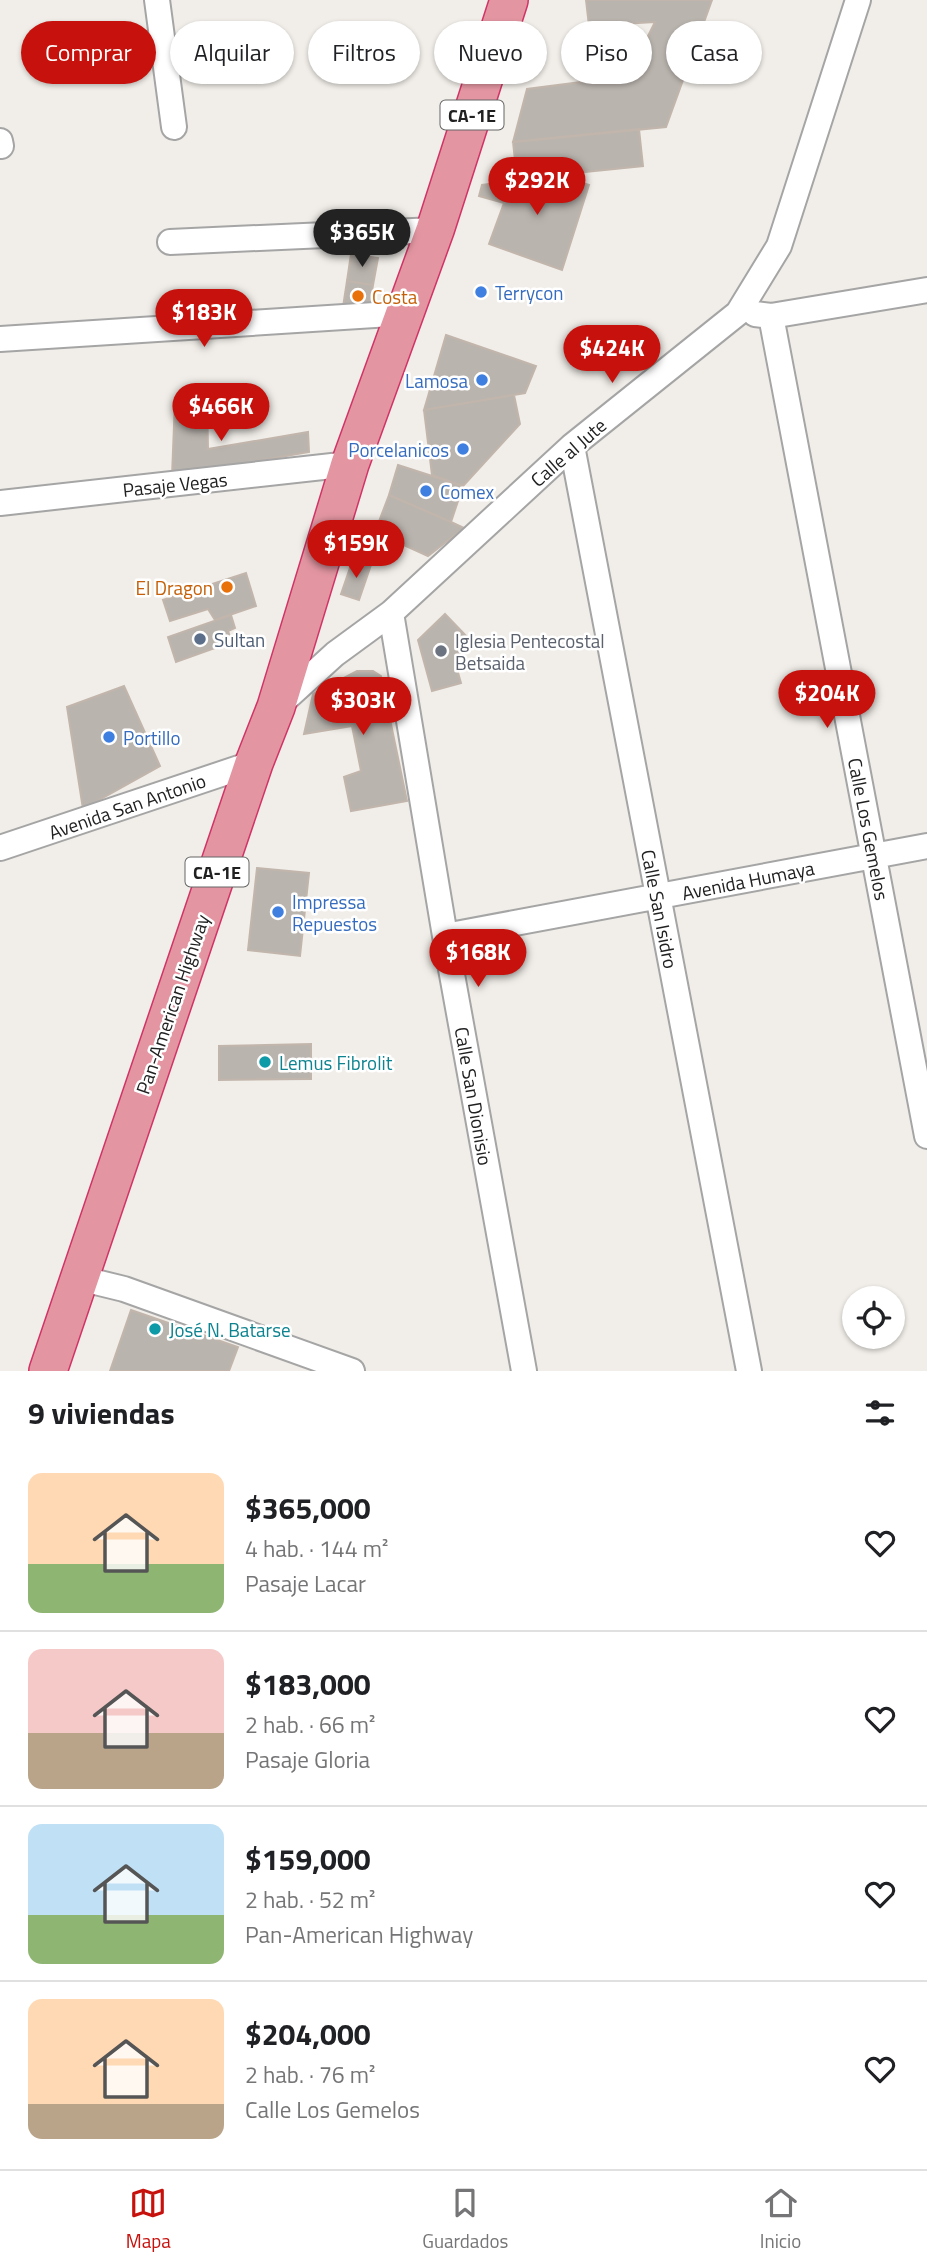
<!DOCTYPE html>
<html lang="es">
<head>
<meta charset="utf-8">
<style>
	:root { --surface:#fff; --page:#f6f6f6; --text:#202124; --muted:#757577; --line:#e0e0e0; --accent:#c6110c }
	body { margin:0; font-family:"Titillium Web",sans-serif; background:var(--page); color:var(--text); height:100vh; display:flex; flex-direction:column; font-size:26px; white-space:nowrap }
	* { box-sizing:border-box; margin:0 }
	p { font-size:23px; color:var(--muted) }
	.icon { flex:none; width:38px; height:38px; fill:none; stroke:currentColor; stroke-width:2; stroke-linecap:round; stroke-linejoin:round }
	.map { position:relative; height:1371px; overflow:hidden }
	.details { display:flex; flex-direction:column; background:var(--surface); flex:1 }
	.details>* { flex:none }
	.banner { position:absolute; left:21px; top:21px; width:886px; height:63px; display:flex; gap:14px }
	.buttons { position:absolute; left:842px; top:1286px; display:grid; gap:14px }
	.buttons a { display:grid; place-items:center; width:63px; height:63px; border-radius:50%; background:var(--surface); box-shadow:0 2px 5px #0004; font-size:35px }
	.price { position:absolute; translate:-50% -60px; padding:0 16px; border-radius:24px; background:var(--accent); color:#fff; font-size:23px; line-height:46px; filter:drop-shadow(0 2px 4px #0008) }
	.price::after { content:''; position:absolute; left:50%; top:42px; width:21px; height:16px; margin-left:-10px; background:inherit; clip-path:polygon(0 0,100% 0,50% 100%) }
	.price.active { background:#222; color:#fff }
	ul { padding:0; list-style:none }
	li { display:flex; align-items:center; gap:21px; height:175px; padding:0 28px }
	li+li { border-top:2px solid var(--line) }
	li span { display:grid; place-items:center; flex:none; width:196px; height:140px; border-radius:14px; color:#555 }
	li>.icon { margin-inline-start:auto }
	span .icon { width:84px; height:84px; fill:#fffc; stroke-width:1 }
	li b { font-size:30px }
	h2 { display:flex; justify-content:space-between; align-items:center; height:84px; padding:0 28px; font-size:30px }
	.chip { padding:0 24px; border-radius:32px; background:var(--surface); box-shadow:0 2px 5px #0004; font-size:24px; line-height:63px }
	.chip.active { background:var(--accent); color:#fff }
	.menu { display:flex; justify-content:space-around; align-items:center; height:98px; border-top:2px solid var(--line); background:var(--surface); font-size:19px; color:var(--muted) }
	.menu a { display:grid; justify-items:center; gap:4px }
	.menu .active { color:var(--accent) }
	.map>svg:first-child { display:block }
	.building { fill:#bab4ae; stroke:#c2b6ac; stroke-width:2 }
	.lines { fill:none; stroke-linecap:round; stroke-linejoin:round }
	.minor-casing { stroke:#a5a5a5; stroke-width:28 }
	.highway-casing { stroke:#d13366; stroke-width:40 }
	.minor { stroke:#fff; stroke-width:24 }
	.highway { stroke:#e396a2; stroke-width:37 }
	.shop-dot { fill:#3f7fe0; stroke:#fff; stroke-width:2.5 }
	.food-dot { fill:#e8710a; stroke:#fff; stroke-width:2.5 }
	.service-dot { fill:#5c6f8a; stroke:#fff; stroke-width:2.5 }
	.worship-dot { fill:#6b7280; stroke:#fff; stroke-width:2.5 }
	.culture-dot { fill:#0f9aa8; stroke:#fff; stroke-width:2.5 }
	.labels { text-anchor:middle; dominant-baseline:central; stroke-width:5; stroke-linejoin:round; paint-order:stroke }
	.shield { fill:#fff; stroke:#646464; stroke-width:2 }
	.shield-label { font-size:18px; font-weight:bold; fill:#212121 }
	.shop-label { font-size:19px; fill:#366cbe; stroke:#fff; text-anchor:start }
	.food-label { font-size:19px; fill:#c56008; stroke:#fff; text-anchor:start }
	.street-label { font-size:19px; fill:#212121; stroke:#fff }
	.service-label { font-size:19px; fill:#4e5e75; stroke:#fff; text-anchor:start }
	.worship-label { font-size:19px; fill:#5b616d; stroke:#fff; text-anchor:start }
	.culture-label { font-size:19px; fill:#0d838f; stroke:#fff; text-anchor:start }
</style>
</head>
<body>
<div class="map">
<svg width="927" height="1371" viewBox="0 0 927 1371">
	<rect width="100%" height="100%" fill="#f1eee9"/>
	<path class="building" d="M586,0h126l-46,127 -153,15 14,-53 101,-13 27,-54 -66,4z
		M639,129l4,37 -126,13 -4,-37z
		M557,175l32,10 -27,85 -73,-26 15,-41 -25,-7 3,-11z
		M351,254l27,4 -5,27 -26,-4z
		M347,281l26,4 -4,26 -26,-4z
		M446,335l90,31 -11,27 -101,17z
		M514,395l6,29 -57,62 -31,-11 -8,-65z
		M207,398l1,51 100,-17 1,20 -137,24 3,-76z
		M398,465l65,21 -12,36 -62,-27z
		M389,495l62,27 13,6 -36,28 -53,-24z
		M353,559l18,6 -12,35 -18,-6z
		M246,573l10,33 -41,14 -7,-11 -38,12 -7,-21z
		M445,614l24,25 -14,23 6,21 -29,8 -14,-51z
		M231,615l4,13 -7,3 4,11 -56,20 -8,-25z
		M357,671h16l8,5 26,125 -56,10 -7,-34 17,-6 -9,-45 -48,8 9,-40z
		M124,686l36,80 -77,43 -16,-102z
		M257,868l52,5 -9,83 -52,-6z
		M311,1044v35l-92,1v-34z
		M131,1310l107,37 -9,24h-119z"/>
	<g class="lines">
		<g class="minor-casing">
			<path id="minor" d="M157,0l17,127
				M0,141l1,5
				M170,242l265,-12
				M755,314l16,2 156,-26
				M771,316l156,820
				M0,339l406,-26
				M572,446l177,925
				M0,503l350,-39
				M391,613l54,323 79,435
				M279,705l56,-51 56,-41 181,-167 166,-133 41,-67 79,-246
				M0,848l254,-85
				M445,936l482,-90
				M79,1278l45,11 228,82"/>
		</g>
		<g class="highway-casing">
			<path id="highway" d="M48,1371l206,-608 22,-56 74,-243 85,-234 74,-230"/>
		</g>
		<use href="#minor" class="minor"/>
		<use href="#highway" class="highway"/>
	</g>
	<g class="shop-dot">
		<circle cx="481" cy="292" r="7"/>
		<circle cx="482" cy="380" r="7"/>
		<circle cx="463" cy="449" r="7"/>
		<circle cx="426" cy="491" r="7"/>
		<circle cx="109" cy="737" r="7"/>
		<circle cx="278" cy="912" r="7"/>
	</g>
	<g class="food-dot">
		<circle cx="358" cy="296" r="7"/>
		<circle cx="227" cy="587" r="7"/>
	</g>
	<circle class="service-dot" cx="200" cy="639" r="7"/>
	<circle class="worship-dot" cx="441" cy="651" r="7"/>
	<g class="culture-dot">
		<circle cx="265" cy="1062" r="7"/>
		<circle cx="155" cy="1329" r="7"/>
	</g>
	<g class="labels">
		<g class="shield">
			<rect x="440.5" y="100.5" width="63" height="29" rx="5"/>
			<rect x="185.5" y="857.5" width="63" height="29" rx="5"/>
		</g>
		<g class="shield-label">
			<text x="472" y="115">CA-1E</text>
			<text x="217" y="872">CA-1E</text>
		</g>
		<g class="shop-label">
			<text x="495" y="292">Terrycon</text>
			<text x="468" y="380" text-anchor="end">Lamosa</text>
			<text x="449" y="449" text-anchor="end">Porcelanicos</text>
			<text x="440" y="491">Comex</text>
			<text x="123" y="737">Portillo</text>
			<text x="292" y="901">Impressa<tspan x="292" dy="22">Repuestos</tspan></text>
		</g>
		<g class="food-label">
			<text x="372" y="296">Costa</text>
			<text x="213" y="587" text-anchor="end">El Dragon</text>
		</g>
		<g class="street-label">
			<text transform="translate(568 452) rotate(-41)">Calle al Jute</text>
			<text transform="translate(175 484) rotate(-6)">Pasaje Vegas</text>
			<text transform="translate(127 806) rotate(-19)">Avenida San Antonio</text>
			<text transform="translate(869 829) rotate(79)">Calle Los Gemelos</text>
			<text transform="translate(748 880) rotate(-11)">Avenida Humaya</text>
			<text transform="translate(660 909) rotate(79)">Calle San Isidro</text>
			<text transform="translate(172 1004) rotate(-71)">Pan-American Highway</text>
			<text transform="translate(474 1096) rotate(80)">Calle San Dionisio</text>
		</g>
		<g class="service-label">
			<text x="214" y="639">Sultan</text>
		</g>
		<g class="worship-label">
			<text x="455" y="640">Iglesia Pentecostal<tspan x="455" dy="22">Betsaida</tspan></text>
		</g>
		<g class="culture-label">
			<text x="279" y="1062">Lemus Fibrolit</text>
			<text x="169" y="1329">José N. Batarse</text>
		</g>
	</g>
</svg>
<div class="buttons">
<a><svg class="icon" aria-label="locate" viewBox="0 0 24 24"><circle cx="12" cy="12" r="6"/><path d="M12 2v4M12 18v4M2 12h4M18 12h4"/></svg></a>
</div>
<b class="price" style="left:537px;top:217px">$292K</b>
<b class="price active" style="left:362px;top:269px">$365K</b>
<b class="price" style="left:204px;top:349px">$183K</b>
<b class="price" style="left:612px;top:385px">$424K</b>
<b class="price" style="left:221px;top:443px">$466K</b>
<b class="price" style="left:356px;top:580px">$159K</b>
<b class="price" style="left:827px;top:730px">$204K</b>
<b class="price" style="left:363px;top:737px">$303K</b>
<b class="price" style="left:478px;top:989px">$168K</b>
<div class="banner">
<a class="chip active">Comprar</a>
<a class="chip">Alquilar</a>
<a class="chip">Filtros</a>
<a class="chip">Nuevo</a>
<a class="chip">Piso</a>
<a class="chip">Casa</a>
</div>
</div>
<section class="details">
<h2>9 viviendas<svg class="icon" aria-label="filters" viewBox="0 0 24 24"><path d="M4 7h16M4 17h16"/><circle cx="9" cy="7" r="2"/><circle cx="15" cy="17" r="2"/></svg></h2>
<ul>
<li><span style="background:linear-gradient(#ffd9b3 65%,#8fb573 0)"><svg class="icon" aria-label="home" viewBox="0 0 24 24"><path d="M3 11l9-7 9 7M6 9v11h12V9"/></svg></span><div><b>$365,000</b><p>4 hab. · 144 m²</p><p>Pasaje Lacar</p></div><svg class="icon" aria-label="heart" viewBox="0 0 24 24"><path d="M12 20l-8-8c-3-5 5-10 8-4 3-6 11-1 8 4z"/></svg></li>
<li><span style="background:linear-gradient(#f6c9c9 60%,#b9a48a 0)"><svg class="icon" aria-label="home" viewBox="0 0 24 24"><path d="M3 11l9-7 9 7M6 9v11h12V9"/></svg></span><div><b>$183,000</b><p>2 hab. · 66 m²</p><p>Pasaje Gloria</p></div><svg class="icon" aria-label="heart" viewBox="0 0 24 24"><path d="M12 20l-8-8c-3-5 5-10 8-4 3-6 11-1 8 4z"/></svg></li>
<li><span style="background:linear-gradient(#bfe0f5 65%,#8fb573 0)"><svg class="icon" aria-label="home" viewBox="0 0 24 24"><path d="M3 11l9-7 9 7M6 9v11h12V9"/></svg></span><div><b>$159,000</b><p>2 hab. · 52 m²</p><p>Pan-American Highway</p></div><svg class="icon" aria-label="heart" viewBox="0 0 24 24"><path d="M12 20l-8-8c-3-5 5-10 8-4 3-6 11-1 8 4z"/></svg></li>
<li><span style="background:linear-gradient(#ffd9b3 75%,#b9a48a 0)"><svg class="icon" aria-label="home" viewBox="0 0 24 24"><path d="M3 11l9-7 9 7M6 9v11h12V9"/></svg></span><div><b>$204,000</b><p>2 hab. · 76 m²</p><p>Calle Los Gemelos</p></div><svg class="icon" aria-label="heart" viewBox="0 0 24 24"><path d="M12 20l-8-8c-3-5 5-10 8-4 3-6 11-1 8 4z"/></svg></li>
</ul>
</section>
<nav class="menu">
<a class="active"><svg class="icon" aria-label="map" viewBox="0 0 24 24"><path d="M3 6l6-2 6 2 6-2v14l-6 2-6-2-6 2zM9 4v14M15 6v14"/></svg>Mapa</a>
<a><svg class="icon" aria-label="saved" viewBox="0 0 24 24"><path d="M7 4h10v16l-5-4-5 4z"/></svg>Guardados</a>
<a><svg class="icon" aria-label="home" viewBox="0 0 24 24"><path d="M3 11l9-7 9 7M6 9v11h12V9"/></svg>Inicio</a>
</nav>
</body>
</html>
